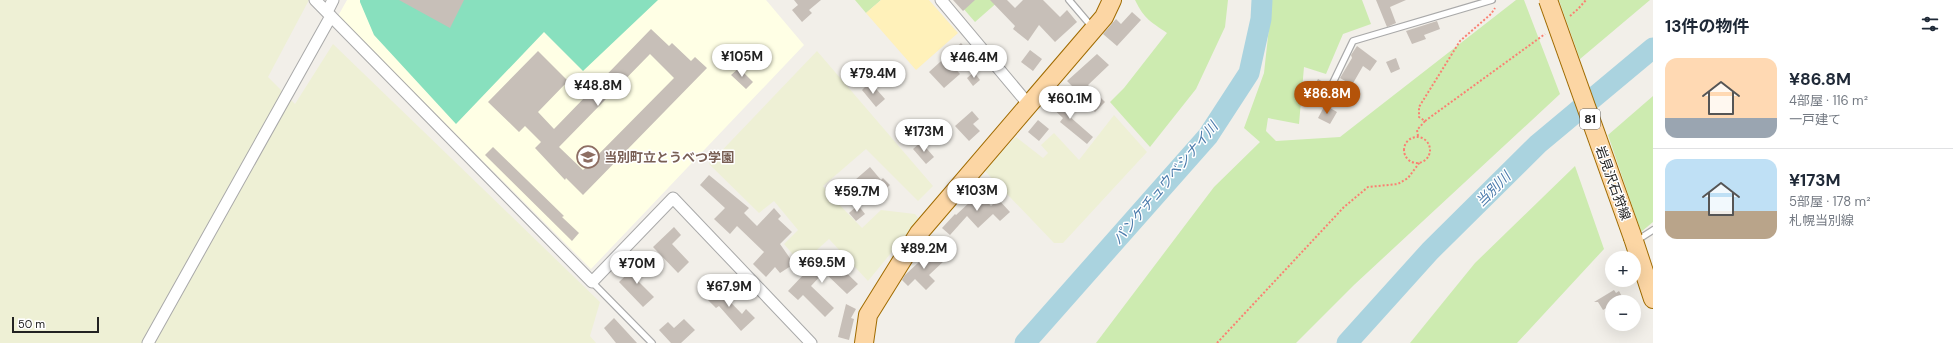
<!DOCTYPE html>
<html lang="ja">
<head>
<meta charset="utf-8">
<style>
	:root { --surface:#fff; --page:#f6f6f7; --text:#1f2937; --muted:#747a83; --line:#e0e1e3; --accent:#b45309 }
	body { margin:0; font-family:"DM Sans","Noto Sans JP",sans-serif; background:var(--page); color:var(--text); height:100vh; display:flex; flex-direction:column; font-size:15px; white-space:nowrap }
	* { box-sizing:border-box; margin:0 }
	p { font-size:13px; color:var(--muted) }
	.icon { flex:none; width:22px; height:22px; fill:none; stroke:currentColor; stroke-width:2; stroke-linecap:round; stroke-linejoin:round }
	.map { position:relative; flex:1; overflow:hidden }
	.drawer { display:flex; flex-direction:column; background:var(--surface); width:300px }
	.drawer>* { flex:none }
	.buttons { position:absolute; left:1605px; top:251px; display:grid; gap:8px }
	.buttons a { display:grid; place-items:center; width:36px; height:36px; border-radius:50%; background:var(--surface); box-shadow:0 4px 16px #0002; font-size:20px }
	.scale { position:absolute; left:12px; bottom:10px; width:87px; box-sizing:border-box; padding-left:4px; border:2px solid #222; border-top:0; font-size:11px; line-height:14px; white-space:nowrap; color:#222; -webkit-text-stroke:3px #fff; paint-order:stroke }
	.price { position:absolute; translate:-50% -34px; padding:0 9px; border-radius:14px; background:#fff; color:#222; font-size:13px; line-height:26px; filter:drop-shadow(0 1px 2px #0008) }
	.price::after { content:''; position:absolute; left:50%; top:24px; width:12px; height:9px; margin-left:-6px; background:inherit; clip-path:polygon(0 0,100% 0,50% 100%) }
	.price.active { background:var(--accent); color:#fff }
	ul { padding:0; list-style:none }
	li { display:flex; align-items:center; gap:12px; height:100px; padding:0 12px }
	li+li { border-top:1px solid var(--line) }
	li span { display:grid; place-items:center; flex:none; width:112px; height:80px; border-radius:12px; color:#555 }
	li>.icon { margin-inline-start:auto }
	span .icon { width:48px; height:48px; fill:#fffc; stroke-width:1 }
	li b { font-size:17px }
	h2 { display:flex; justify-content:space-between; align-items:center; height:48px; padding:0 12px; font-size:17px }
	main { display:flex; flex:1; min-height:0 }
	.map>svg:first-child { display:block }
	.education { fill:#ffffe5 }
	.farmland { fill:#eef0d5 }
	.grass { fill:#cdebb0 }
	.sand { fill:#fff1ba }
	.pitch { fill:#88e0be }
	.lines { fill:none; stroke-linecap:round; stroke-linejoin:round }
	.river { stroke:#aad3df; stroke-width:21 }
	.building { fill:#c7bfb8; fill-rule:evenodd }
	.service-casing { stroke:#a9a9a9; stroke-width:8 }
	.minor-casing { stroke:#a9a9a9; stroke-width:13 }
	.primary-casing { stroke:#a06b00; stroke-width:20 }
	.path { stroke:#fa8072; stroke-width:2; stroke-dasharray:2 2; stroke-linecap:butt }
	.service { stroke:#fff; stroke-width:5.5 }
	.minor { stroke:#fff; stroke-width:11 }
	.primary { stroke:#fcd6a4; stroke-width:18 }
	.primary-bridge-casing { stroke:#a06b00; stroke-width:20; stroke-linecap:butt }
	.primary-bridge { stroke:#fcd6a4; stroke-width:18 }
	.labels { text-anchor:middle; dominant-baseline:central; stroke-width:3; stroke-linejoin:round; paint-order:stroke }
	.shield { fill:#fff; stroke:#646464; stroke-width:1 }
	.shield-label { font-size:12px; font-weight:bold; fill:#222 }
	.education-label { font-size:13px; font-weight:bold; fill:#785e54; stroke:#fff; text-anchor:start }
	.street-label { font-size:13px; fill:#222; stroke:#fff }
	.water-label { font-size:14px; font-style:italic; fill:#4a7aab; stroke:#fff }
</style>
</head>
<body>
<main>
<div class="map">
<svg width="1653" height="343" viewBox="0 0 1653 343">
	<rect width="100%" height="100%" fill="#f2efe9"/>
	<path class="education" d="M347,0h419l38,45 -213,224 -253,-253z"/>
	<path class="farmland" d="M0,0h309l-41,77 27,27 38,-60 267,258 -10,34 6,7h-596z
		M817,51l116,135 -15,15 -52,-52 -43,37 6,8 33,34 19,-18 34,4 4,5 -51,62 -39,-42 -28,25 -17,-20 14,-14 -24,-29 -15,12 -50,-49z
		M1114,115l33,37 -84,91h-9l-70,-73 32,-33 27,21 5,-5 -7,-8 13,-12 25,27z"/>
	<path class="grass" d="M855,0h26l-15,13z
		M956,0h44l-25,22z
		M1135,0h93l-3,27 -29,62 -46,58 -40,-45 14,-14 43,-55c-17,-12 -22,-13 -32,-33z
		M1272,0h90l9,24 -28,10 -17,40 -22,-7 -5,57 -31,-6 -2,13 10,10 64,-4 176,-137h8l36,94 -206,191 -58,58h-200l118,-156 46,-45 -16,-14 20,-55z
		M1559,0h91l-70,59z
		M1653,96v126l-12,10 -33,-97z
		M1575,166l29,83 -87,94h-107l65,-80z"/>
	<path class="sand" d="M881,0h48l29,33 -42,37 -50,-57z"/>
	<path class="pitch" d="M360,0h298l-75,71 -39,-39 -88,92 -82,-89 -14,-33z"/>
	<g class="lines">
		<path class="river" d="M1025,343l183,-207 41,-63 12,-54 1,-19
			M1347,343l83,-92 108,-107 115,-96"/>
	</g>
	<path class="building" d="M399,0h65l-14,28z
		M794,0h27l-12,10 3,3 -10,9 -10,-12 6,-5z
		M953,0h22l-12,11z
		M990,0h17l8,8 8,-8h20l17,17 7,-7 10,12 -22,20 -16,-17 -11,16 -15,-12 2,-3z
		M1376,0h30l-16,7 6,16 -9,4z
		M1132,12l9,8 -24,26 -14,-12 13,-15 5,5z
		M1437,21l3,8 -16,6 2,4 -14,5 -6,-13z
		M651,29l18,17 3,-3 19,18 4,-4 12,11 -124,127 -17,-17 -1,2 -30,-32 6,-6 -16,-16 -6,6 -31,-30 50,-51 30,30 -30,31 16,17zM650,54l24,24 -91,92 -24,-23z
		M961,43l8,9 -16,14 7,8 -16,14 -15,-16z
		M1357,46l20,15 -7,10 -7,-5 -11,19 -12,-7 12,-20 -1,-3z
		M1030,50l12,9 -9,12 -12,-9z
		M1097,54l12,11 -21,20 17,17 -10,10 -14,-13 2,-2 -16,-16z
		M1396,58l4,11 -9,4 -5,-11z
		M739,68l14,14 -7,7 -15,-14z
		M974,72l6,8 -7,6 -6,-8z
		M1318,79l9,5 -9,15 -9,-5z
		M870,82l15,17 -9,8 -14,-17z
		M1057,96l17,15 -5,5 24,21 -6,7 -27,-22 3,-4 -14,-13z
		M1325,105l12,7 -7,12 -12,-6z
		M972,111l7,8 -6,5 7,7 -11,10 -14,-15z
		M1038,120l11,9 -10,12 -11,-9z
		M921,142l13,15 -8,7 -13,-15z
		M493,147l71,69 -2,1 17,16 -7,8 -87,-86z
		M870,167l11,13 2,-2 7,7 -14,13 -6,-6 -3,2 -12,-14z
		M709,175l40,33 -5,5 13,13 17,-18 7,8 -3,3 14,13 -12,12 14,20 -14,9 -5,-6 -9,10 -13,-13 11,-12 -27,-26 -7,8 -16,-15 11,-11 -25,-23z
		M976,189l15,17 7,-7 12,13 -10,9 -7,-7 -15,14 -11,-12 -17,19 -8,-7 13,-14 1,1 15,-14 -4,-4z
		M858,205l7,9 -9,7 -7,-8z
		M674,227l7,8 -9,9 17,18 -11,11 -25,-26z
		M933,249l12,11 -16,15 6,6 -9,9 -11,-11 -7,7 -6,-6 3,-5z
		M821,256l6,6 4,-4 27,26 -11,10 -23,-22 -13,14 23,22 -9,9 -22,-22 -5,5 -10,-9z
		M639,263l9,9 -10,9 16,16 -11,10 -24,-25z
		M713,284l29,30 4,-5 9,9 -14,13 -22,-25 -3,2 -9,-9 3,-3 -5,-5z
		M1614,290l2,3 3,-2 6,11h-13v3l-9,5 -5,-8h-4z
		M846,304l10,5 -5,9 3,1 -5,21 -11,-3z
		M614,318l23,25h-21l-12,-15z
		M684,319l11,11 -14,13h-10l-12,-13 9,-8 6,6z"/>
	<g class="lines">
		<g class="service-casing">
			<path id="service" d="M1069,0l23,27
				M1326,97l27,-56 139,-41
				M1636,241l17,-11
				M592,282l60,61"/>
		</g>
		<g class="minor-casing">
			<path id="minor" d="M315,0l277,282 81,-84 138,145
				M941,0l88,105
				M327,12l6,-12
				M148,343l183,-327"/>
		</g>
		<g class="primary-casing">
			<path id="primary" d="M1633,238l20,61
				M864,343l4,-28 51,-82 185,-216 8,-17"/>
		</g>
		<path class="path" d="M1570,16l8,-7 8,-9
			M1425,121l120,-87
			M1418,136l-1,-6 8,-9 -6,-4v-10l41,-66 31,-27 4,-6
			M1404 150a13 13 0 1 1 26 0a13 13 0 1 1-26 0Z
			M1217,343l127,-136 24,-20 30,-3 10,-6 12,-16"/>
		<use href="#service" class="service"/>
		<use href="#minor" class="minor"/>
		<use href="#primary" class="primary"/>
		<g class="primary-bridge-casing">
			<path id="primary-bridge" d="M1548,0l85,238"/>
		</g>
		<use href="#primary-bridge" class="primary-bridge"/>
	</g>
	<defs>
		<g id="school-ring" transform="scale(1.15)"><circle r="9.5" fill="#fff" stroke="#8d6e63" stroke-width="1.5"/><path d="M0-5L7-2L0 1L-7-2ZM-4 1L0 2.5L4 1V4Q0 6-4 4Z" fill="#8d6e63"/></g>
	</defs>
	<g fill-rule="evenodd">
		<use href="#school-ring" x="588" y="157"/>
	</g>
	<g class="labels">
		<rect class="shield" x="1580" y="109" width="20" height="20" rx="3"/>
		<g class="shield-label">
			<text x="1590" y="119">81</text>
		</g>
		<g class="education-label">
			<text x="604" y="157">当別町立とうべつ学園</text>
		</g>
		<g class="street-label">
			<text transform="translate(1613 183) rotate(70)">岩見沢石狩線</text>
		</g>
		<g class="water-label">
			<text transform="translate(1165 183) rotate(-50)">パンケチュウベシナイ川</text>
			<text transform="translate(1493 189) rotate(-45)">当別川</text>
		</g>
	</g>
</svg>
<div class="buttons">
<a>+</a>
<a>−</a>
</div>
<div class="scale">50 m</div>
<b class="price" style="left:742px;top:78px">¥105M</b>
<b class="price" style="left:974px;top:79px">¥46.4M</b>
<b class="price" style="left:873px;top:95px">¥79.4M</b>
<b class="price" style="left:598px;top:107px">¥48.8M</b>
<b class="price active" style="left:1327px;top:115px">¥86.8M</b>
<b class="price" style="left:1070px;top:120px">¥60.1M</b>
<b class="price" style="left:924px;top:153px">¥173M</b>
<b class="price" style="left:977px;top:212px">¥103M</b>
<b class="price" style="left:857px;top:213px">¥59.7M</b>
<b class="price" style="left:924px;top:270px">¥89.2M</b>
<b class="price" style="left:822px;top:284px">¥69.5M</b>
<b class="price" style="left:637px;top:285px">¥70M</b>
<b class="price" style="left:729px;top:308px">¥67.9M</b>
</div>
<section class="drawer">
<h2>13件の物件<svg class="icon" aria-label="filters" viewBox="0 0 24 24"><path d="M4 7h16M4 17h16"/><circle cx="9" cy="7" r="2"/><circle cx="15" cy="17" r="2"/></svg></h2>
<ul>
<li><span style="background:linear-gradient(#ffd9b3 75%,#9aa5b1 0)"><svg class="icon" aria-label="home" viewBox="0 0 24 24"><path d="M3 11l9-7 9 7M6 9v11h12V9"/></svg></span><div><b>¥86.8M</b><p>4部屋 · 116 m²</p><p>一戸建て</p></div></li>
<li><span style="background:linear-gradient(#bfe0f5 65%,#b9a48a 0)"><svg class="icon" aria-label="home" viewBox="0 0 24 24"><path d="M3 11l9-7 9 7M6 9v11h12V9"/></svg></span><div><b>¥173M</b><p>5部屋 · 178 m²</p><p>札幌当別線</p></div></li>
</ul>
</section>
</main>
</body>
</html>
